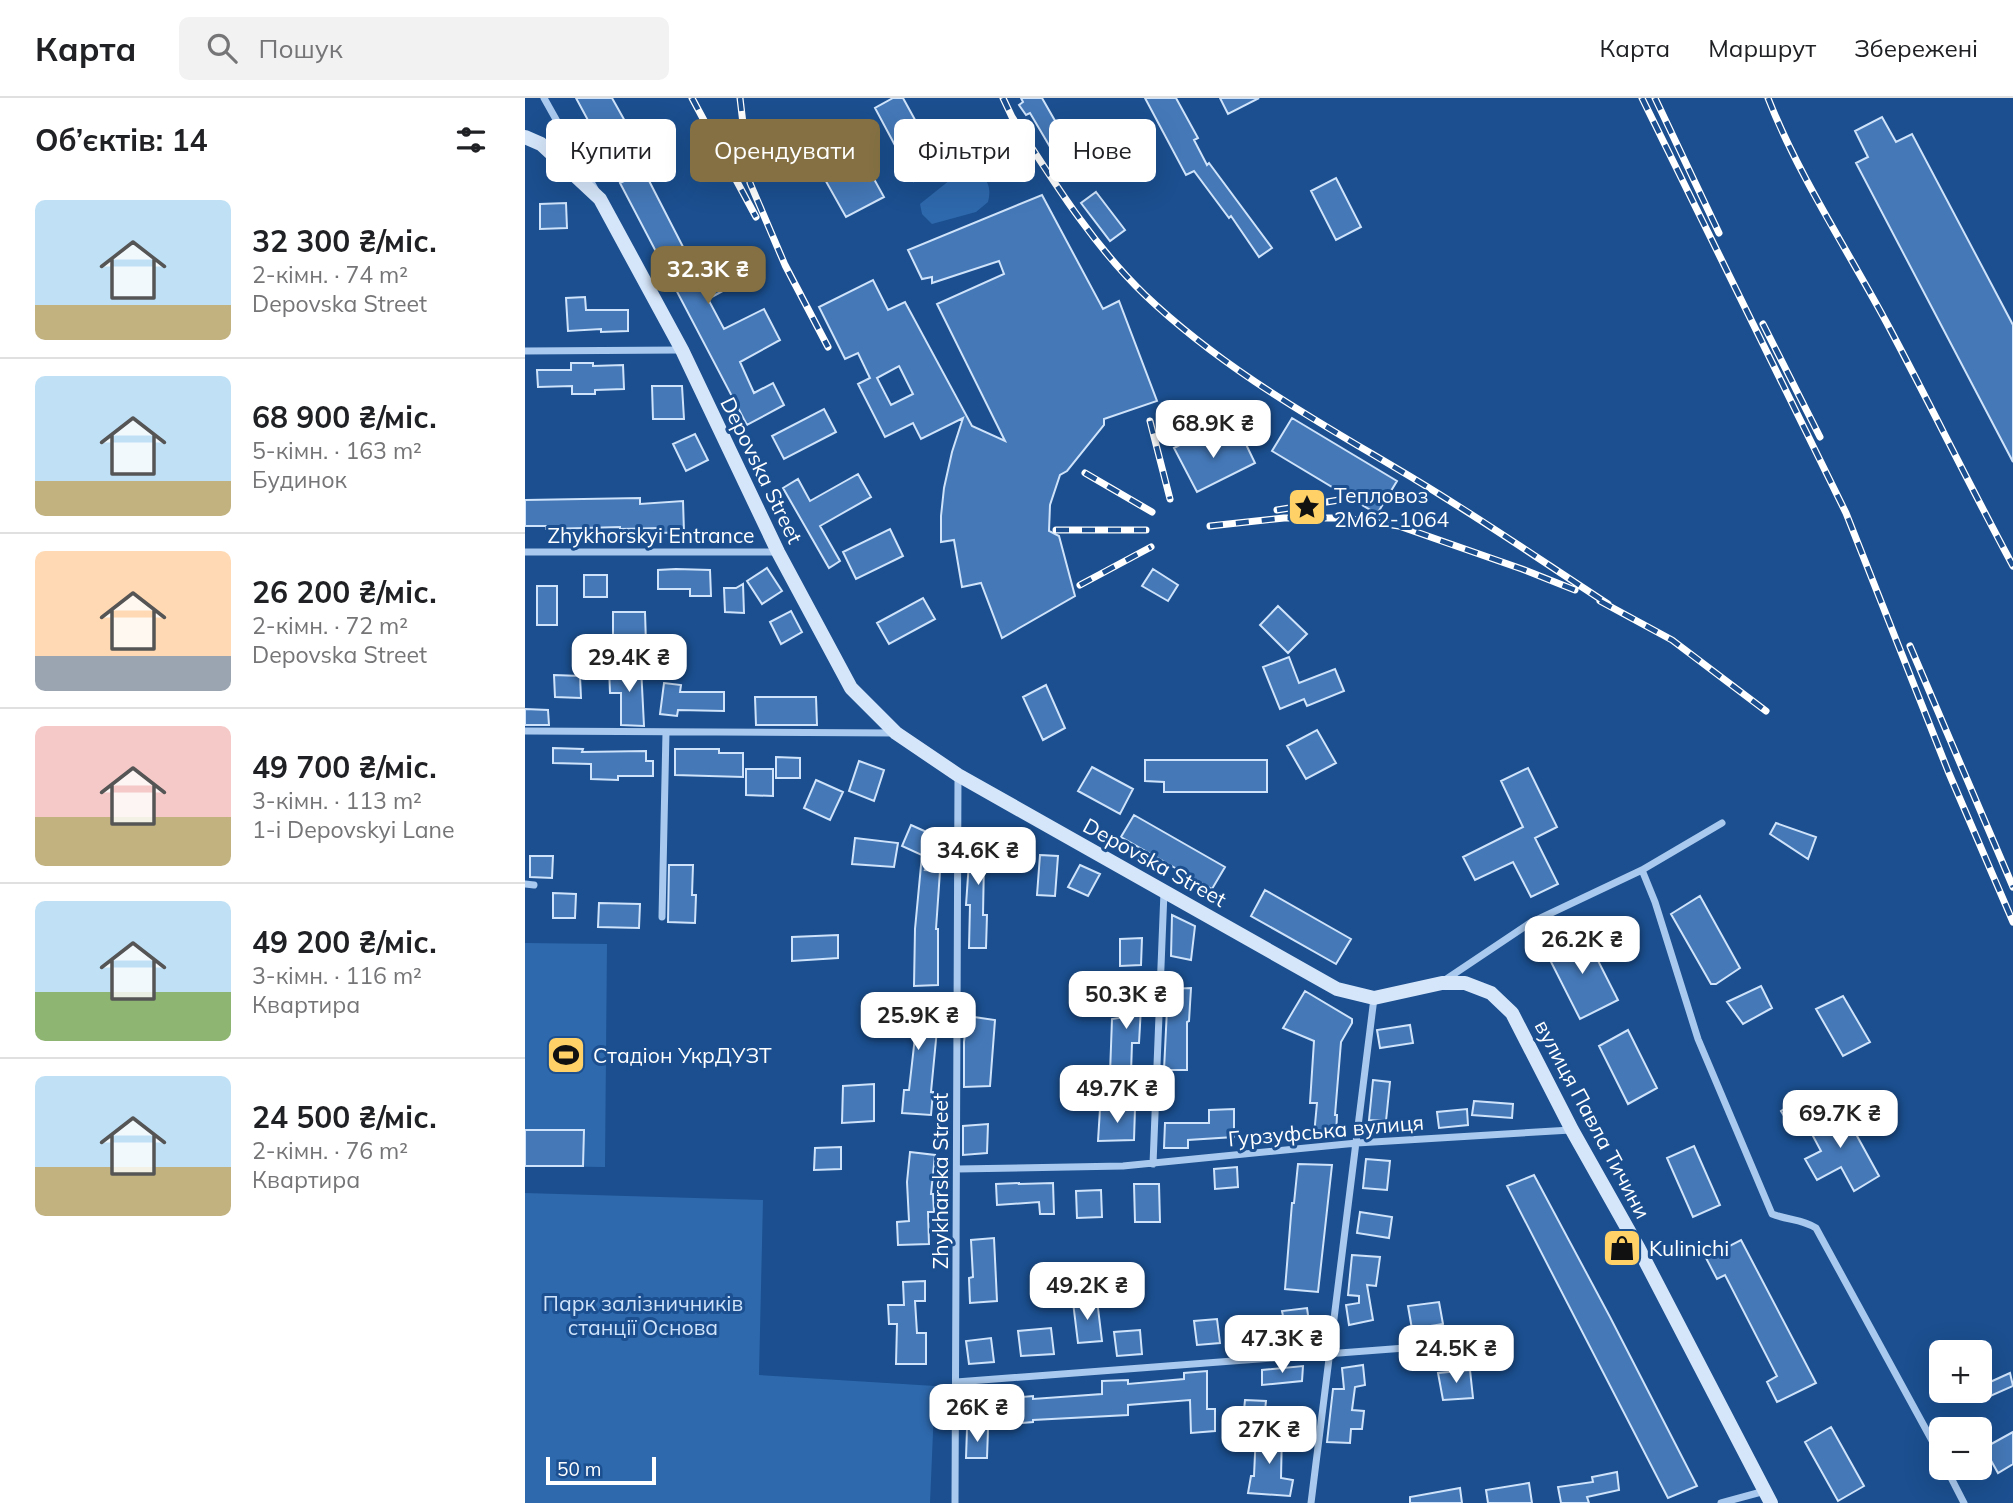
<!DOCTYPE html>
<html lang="uk">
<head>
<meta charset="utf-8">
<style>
	:root { --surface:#fff; --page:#f2f2f2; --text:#202124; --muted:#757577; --line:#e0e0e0; --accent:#847042 }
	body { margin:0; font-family:Mulish,sans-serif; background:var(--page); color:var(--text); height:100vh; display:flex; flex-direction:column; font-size:26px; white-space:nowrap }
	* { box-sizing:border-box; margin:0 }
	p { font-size:23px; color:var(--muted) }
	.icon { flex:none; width:38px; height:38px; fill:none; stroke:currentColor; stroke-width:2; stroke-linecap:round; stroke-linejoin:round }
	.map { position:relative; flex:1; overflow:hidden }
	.details { display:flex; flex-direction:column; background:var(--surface); width:525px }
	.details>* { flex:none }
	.banner { position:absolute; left:21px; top:21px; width:665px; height:63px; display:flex; gap:14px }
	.buttons { position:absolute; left:1404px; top:1242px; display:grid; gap:14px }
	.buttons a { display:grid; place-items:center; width:63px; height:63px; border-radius:10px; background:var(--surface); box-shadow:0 7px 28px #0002; font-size:35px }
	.scale { position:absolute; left:21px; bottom:18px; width:110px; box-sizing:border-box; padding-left:7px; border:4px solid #fff; border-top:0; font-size:19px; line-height:24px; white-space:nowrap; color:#fff; -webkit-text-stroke:5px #1b4f8f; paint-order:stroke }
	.price { position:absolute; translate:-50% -60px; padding:0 16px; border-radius:14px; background:#fff; color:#222; font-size:23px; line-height:46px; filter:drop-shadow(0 2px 4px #0008) }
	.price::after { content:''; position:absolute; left:50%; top:42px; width:21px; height:16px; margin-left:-10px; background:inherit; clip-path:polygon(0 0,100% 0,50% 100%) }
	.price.selected { background:var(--accent); color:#fff }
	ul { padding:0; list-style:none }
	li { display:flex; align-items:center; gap:21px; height:175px; padding:0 35px }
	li+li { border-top:2px solid var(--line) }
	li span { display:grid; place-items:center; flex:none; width:196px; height:140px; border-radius:10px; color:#555 }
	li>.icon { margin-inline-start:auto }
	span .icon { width:84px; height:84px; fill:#fffc; stroke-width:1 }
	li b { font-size:30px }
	h2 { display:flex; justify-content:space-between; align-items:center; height:84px; padding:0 35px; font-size:30px }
	.tag { padding:0 24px; border-radius:10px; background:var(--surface); box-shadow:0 7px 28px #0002; font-size:24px; line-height:63px }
	.tag.selected { background:var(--accent); color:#fff }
	header { display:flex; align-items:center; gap:42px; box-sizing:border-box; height:98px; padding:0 35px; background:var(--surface); border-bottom:2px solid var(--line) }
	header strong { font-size:33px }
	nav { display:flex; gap:38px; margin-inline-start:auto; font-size:24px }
	.search { width:490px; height:63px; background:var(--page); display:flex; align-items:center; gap:18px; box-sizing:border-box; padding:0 24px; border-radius:10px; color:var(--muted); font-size:26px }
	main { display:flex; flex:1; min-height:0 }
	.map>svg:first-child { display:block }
	.green { fill:#2e69ad }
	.building { fill:#4478b7; stroke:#cfe3fa; stroke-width:2; fill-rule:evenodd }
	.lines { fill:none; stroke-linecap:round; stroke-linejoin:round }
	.street { stroke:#a9c9ee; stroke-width:7 }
	.secondary { stroke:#d6e6fa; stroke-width:14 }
	.rail-casing { stroke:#fff; stroke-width:7 }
	.rail { stroke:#1b4f8f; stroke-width:4.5; stroke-dasharray:13; stroke-linecap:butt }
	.labels { text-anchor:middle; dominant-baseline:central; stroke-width:6; stroke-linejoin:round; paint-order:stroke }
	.street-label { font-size:21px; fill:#fff; stroke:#1b4f8f }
	.poi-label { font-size:21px; fill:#fff; stroke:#1b4f8f; text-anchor:start }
	.park-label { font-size:21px; fill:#cfe3fa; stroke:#1b4f8f }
</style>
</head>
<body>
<header>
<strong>Карта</strong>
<div class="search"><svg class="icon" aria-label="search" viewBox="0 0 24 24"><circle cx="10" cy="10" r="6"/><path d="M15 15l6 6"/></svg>Пошук</div>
<nav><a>Карта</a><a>Маршрут</a><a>Збережені</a></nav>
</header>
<main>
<section class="details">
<h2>Об’єктів: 14<svg class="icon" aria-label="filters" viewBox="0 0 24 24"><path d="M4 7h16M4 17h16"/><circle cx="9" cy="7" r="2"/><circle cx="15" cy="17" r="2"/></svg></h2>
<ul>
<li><span style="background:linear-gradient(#bfe0f5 75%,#c2b280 0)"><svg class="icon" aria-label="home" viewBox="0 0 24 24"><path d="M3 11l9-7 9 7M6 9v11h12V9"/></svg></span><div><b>32 300 ₴/міс.</b><p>2-кімн. · 74 m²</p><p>Depovska Street</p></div></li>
<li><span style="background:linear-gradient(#bfe0f5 75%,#c2b280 0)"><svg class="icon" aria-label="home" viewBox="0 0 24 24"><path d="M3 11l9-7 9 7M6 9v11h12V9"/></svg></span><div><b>68 900 ₴/міс.</b><p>5-кімн. · 163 m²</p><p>Будинок</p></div></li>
<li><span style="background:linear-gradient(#ffd9b3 75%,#9aa5b1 0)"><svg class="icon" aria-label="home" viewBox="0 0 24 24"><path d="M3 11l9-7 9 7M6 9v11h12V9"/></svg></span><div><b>26 200 ₴/міс.</b><p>2-кімн. · 72 m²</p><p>Depovska Street</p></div></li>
<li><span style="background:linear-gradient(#f6c9c9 65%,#c2b280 0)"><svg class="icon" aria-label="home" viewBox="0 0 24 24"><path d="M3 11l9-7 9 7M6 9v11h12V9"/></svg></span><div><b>49 700 ₴/міс.</b><p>3-кімн. · 113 m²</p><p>1-i Depovskyi Lane</p></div></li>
<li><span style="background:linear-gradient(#bfe0f5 65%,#8fb573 0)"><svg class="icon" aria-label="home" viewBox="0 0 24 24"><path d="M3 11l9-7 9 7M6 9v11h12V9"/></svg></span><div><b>49 200 ₴/міс.</b><p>3-кімн. · 116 m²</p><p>Квартира</p></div></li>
<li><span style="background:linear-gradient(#bfe0f5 65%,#c2b280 0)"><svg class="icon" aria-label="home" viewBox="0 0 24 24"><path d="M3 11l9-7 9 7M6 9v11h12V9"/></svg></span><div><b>24 500 ₴/міс.</b><p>2-кімн. · 76 m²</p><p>Квартира</p></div></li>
</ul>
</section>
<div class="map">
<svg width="1488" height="1405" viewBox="0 0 1488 1405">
	<rect width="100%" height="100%" fill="#1b4f8f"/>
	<path class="green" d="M441,72c18,4 27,12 22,32l-12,10 -44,12 -10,-10 -2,-10 35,-28z
		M0,845l82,1 -2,223 -80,-1z
		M0,1095l238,7 -4,175 176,11 -5,117h-405z"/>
	<path class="building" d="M51,0h36l18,32 -16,8 9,16 -13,7z
		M368,0h10l38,69 -27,14 -39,-73z
		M496,0h21l24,42 20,29 -13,9 -20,-26 -23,-39 -4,2 -7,-10 4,-3z
		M620,0h31l22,40 -4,2 13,25 2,-2 63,85 -13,9 -28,-41 -2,2 -35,-47 -8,4z
		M695,0h39l-31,16z
		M1357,19l14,25 16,-8 101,191v137l-157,-299 12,-6 -13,-26z
		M318,25l41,74 -38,20 -41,-73z
		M119,73l55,107 21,-11 10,20 -22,12 16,30 40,-20 16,31 -40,22 14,31 19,-10 11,22 -37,20 -127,-242z
		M811,80l25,49 -25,13 -25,-49z
		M571,94l29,38 -15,11 -29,-38z
		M517,97l61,114 16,-8 38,100 -53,18v6l-37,46 -7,4 -10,30 -1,26 10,5 16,60 -73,42 -21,-55 -19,4 -8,-47 -13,2v-26l3,-28 8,-36 11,-34 -42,21 -8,-16 -28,14 -27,-53 12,-6 -12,-25 -13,6 -26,-52 54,-27 15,30 17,-8 67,124 33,15 -68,-137 67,-30 -5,-13 -67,22v-6l-10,2 -14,-29zM374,268l14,28 -22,11 -14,-27z
		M41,105l1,25 -27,1v-25z
		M60,199l1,13h42v21l-27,1v-3l-33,2 -2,-33z
		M46,265h22v3l30,-1 1,24 -29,1v4h-23v-8l-34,1 -1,-17h34z
		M127,288h30l2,33h-31z
		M299,311l12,23 -52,27 -12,-23z
		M767,320l105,63 -20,33 -105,-63z
		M677,335l6,12 17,-8 4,6 13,-7 13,27 -58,29 -23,-44z
		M170,336l13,26 -22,11 -13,-27z
		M333,376l13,23 -51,29 20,35 -11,7 -46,-80 15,-9 12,22z
		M115,400v6l43,-3 1,31 -23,1 -1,-5 -40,1v-2l-74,2v-3h-21v-26z
		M365,431l13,27 -47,23 -13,-27z
		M242,470l15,23 -20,13 -15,-23z
		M151,471l34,1 1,26h-21v-7h-32v-19z
		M628,471l25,16 -10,16 -26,-15z
		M59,477h23v22h-23z
		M218,486l1,29 -19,-1 -1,-24h12z
		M12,488h20v39h-20z
		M398,500l12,21 -46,25 -12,-21z
		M753,508l29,28 -19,19 -28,-28z
		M266,513l11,21 -21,12 -11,-22z
		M88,514h32l1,32h-33z
		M764,559l10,26 36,-14 9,22 -37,15 -3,-7 -24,10 -17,-42z
		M84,569h32l3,59 -23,-1v-32h-11z
		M29,577l26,1 1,22 -26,-1z
		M139,585l17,2 -1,7h44v19l-46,-1 -1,6 -17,-2z
		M521,587l19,43 -22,12 -20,-43z
		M230,599h61l1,28h-61z
		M0,611l23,1 1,15h-24z
		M792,632l19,33 -30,16 -19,-33z
		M28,650l30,1 -1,3 64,-1v10h7v15h-35v4l-27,-1v-15l-38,-1z
		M150,651h44v4h24v24l-68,-2z
		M251,659l24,1v20h-24z
		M620,662h122v32h-103v-10l-19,-1z
		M334,663l25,9 -10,31 -25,-10z
		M567,669l41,22 -13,25 -42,-23z
		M1003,670l29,59 -22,11 23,46 -27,13 -18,-35 -38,18 -12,-23 60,-30 -22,-46z
		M221,671h27v27l-27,-1z
		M291,682l27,12 -13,28 -26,-12z
		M609,717l91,52 -13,22 -91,-52z
		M1251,725l40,14 -8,22 -38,-25z
		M386,727l29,13 -15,32 15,1 -4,58h2v56l-24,1 1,-57 7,-74 -20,-9z
		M446,735h23v27h-10l-1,55h4l-1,33h-17l1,-43h-4z
		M330,740l43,5 -4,24 -42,-3z
		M515,757l18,1 -3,40 -18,-1z
		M5,758h23l-1,22 -22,-1z
		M144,767h24l-1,30h4l-1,28 -27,-1z
		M555,767l20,9 -12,22 -20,-9z
		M740,792l86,49 -15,25 -85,-48z
		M28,795l23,1 -1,24h-22z
		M1175,798l40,72 -24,16h-5l-40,-70z
		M74,805l41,1 -1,24 -41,-1z
		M647,817l23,11 -4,34 -20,-4z
		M1059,835l34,67 -38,19 -34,-67z
		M313,837v23l-46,3v-24z
		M617,840l-1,27 -21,1v-27z
		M1236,888l11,22 -29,16 -16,-22z
		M666,890l-2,33 -2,1v48h-23l4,-81z
		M617,891l-3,54h-7l-1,30 -21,1 2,-55 7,-1 1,-28z
		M780,893l47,28v4l-11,19 -6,73h2l-1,21 -22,-1 3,-32h-7l4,-62 -31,-13z
		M360,898h24l-1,11 36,4v7l-6,1 -7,73h2l-2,23 -29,-2 2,-23h5l8,-71 -33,1z
		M1318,898l27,46 -27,14 -27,-47z
		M442,918l28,4 -5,66 -26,1v-45z
		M885,927l3,18 -33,5 -3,-18z
		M1103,932l29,58 -29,16 -29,-58z
		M848,982l17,2 -4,39 -17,-1z
		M349,986v37l-32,2 1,-37z
		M949,1003l39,3 -1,14 -40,-3z
		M1270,1004l9,16 -14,8 -9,-15z
		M1315,1007l39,71 -25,15 -13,-24 -24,13 -12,-21 16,-8 -15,-28z
		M610,1010l-1,32 -36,1 2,-32z
		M709,1011v28l-46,3v8h-24l1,-25h44v-13z
		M942,1011l1,16 -29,3 -2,-16z
		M463,1026l-1,29 -24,2v-29z
		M0,1032h59l-1,36h-58z
		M1169,1048l26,59 -27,12 -26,-59z
		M316,1049v22l-27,1 1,-22z
		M385,1054l25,3 -4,39h2l1,18h-6l1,32 -31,1 -1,-23 12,-1 -2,-39z
		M841,1061l24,2 -3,29 -24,-2z
		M773,1066l34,1 -14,127 -33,-3 7,-86h2z
		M712,1069l1,20 -23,2 -1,-20z
		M1009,1077l76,142 87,169 -29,12 -161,-312z
		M494,1085v1l34,-1 1,31h-14l-1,-12 -42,3 -1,-21z
		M609,1086h25l1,38h-25z
		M576,1092l1,27 -25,1 -1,-27z
		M835,1114l32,5 -3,21 -32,-5z
		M469,1140l3,63 -27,2 -1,-25 4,-1 -2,-37z
		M1216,1142l75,143 -39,19 -10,-20 10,-6 -52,-101 -8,4 -11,-21z
		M827,1157l28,2 -4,29 -9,-1 6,35 -24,5 -3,-20 13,-2v-7l-11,-1z
		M400,1183v20h-10l2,32h9v31h-30l1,-40h-8l-1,-19h16l-1,-23z
		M572,1202l5,41 -24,2 -5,-41z
		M914,1204l4,22 -31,5 -4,-23z
		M782,1210l4,28 -69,6 -3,-23 44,-3 -1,-5z
		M692,1221l3,24 -23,2 -3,-24z
		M526,1230l3,26 -33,2 -3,-25z
		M615,1232l2,24 -25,2 -3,-24z
		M466,1240l3,24 -25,2 -3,-23z
		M838,1267l2,20 -10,2 -3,23 12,1 -2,18h-11l-1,14 -23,-1 6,-53h11l-2,-21z
		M778,1268l-1,15 -40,4v-15z
		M945,1272l3,28 -30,2 -5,-27z
		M682,1273v38h8v22l-24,2 -1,-33 -62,5v10l-95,5v2l-21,2v-26l21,-2v3l69,-5v-13l26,-1v4l56,-5v-6z
		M1485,1275l3,13 -34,15v-14z
		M720,1302l21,1 -2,19h-21z
		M1306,1329l33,59 -26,15 -33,-59z
		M442,1331h21l-1,29h-21z
		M757,1333l-1,47 12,2 -3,16 -42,-3 3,-17h3l2,-44z
		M1488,1334v32l-15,9 -14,-25z
		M1092,1374l2,18 -32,7 2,6h-28l-3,-16 35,-5 -1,-5z
		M1004,1385l3,20h-44l-2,-13z
		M935,1390l2,15h-52v-6z"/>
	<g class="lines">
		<path class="street" d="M19,0l51,91
			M0,253l156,-1
			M0,454h252
			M0,633l370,2
			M1117,772l13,32 43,137 74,175c15,6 30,5 44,14l125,229
			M0,786l9,1
			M137,819l4,-185
			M920,882l85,-57 112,-53 80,-47
			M628,1066l11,-272
			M432,1071l166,-3 234,-23 214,-13
			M431,1284l502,-38
			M1421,1370l18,35
			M430,1405l3,-727
			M786,1405l63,-505
			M1196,1405l44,-12"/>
		<path class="secondary" d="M0,39l16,7 59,55 82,151 96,202 73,136 45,45 62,42 379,214 37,9 68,-15h23l26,10 21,20 60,117 67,119 132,254"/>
		<g class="rail-casing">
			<path id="rail" d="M167,0l64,119
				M215,0l10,85 35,82 43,82
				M478,0l9,19c40,62 79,126 133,178 81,77 176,128 271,185 65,39 129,83 192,124
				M1117,0l204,415 102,258 65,151
				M1130,0l64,135
				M1243,0c32,81 81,154 122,231 42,79 81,159 123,237
				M1238,226l57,113
				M625,323l20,78
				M560,375l67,39
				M752,412l62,-10
				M685,428l74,-8h61l54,8 123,43 53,21
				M531,432h90
				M555,487l71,-38
				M1075,503l72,39 94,71
				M1385,548l103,241"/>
		</g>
		<use href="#rail" class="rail"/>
	</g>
	<defs>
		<g id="sight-square" transform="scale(2.0125)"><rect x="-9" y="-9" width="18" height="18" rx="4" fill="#ffd166" stroke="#1b4f8f"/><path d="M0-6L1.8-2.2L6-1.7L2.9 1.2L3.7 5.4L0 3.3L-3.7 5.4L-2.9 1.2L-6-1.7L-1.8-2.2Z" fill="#111"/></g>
		<g id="stadium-square" transform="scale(2.0125)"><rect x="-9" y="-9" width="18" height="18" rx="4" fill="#ffd166" stroke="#1b4f8f"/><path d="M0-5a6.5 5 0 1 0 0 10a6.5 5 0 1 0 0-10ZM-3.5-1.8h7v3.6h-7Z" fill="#111"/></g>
		<g id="shop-square" transform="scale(2.0125)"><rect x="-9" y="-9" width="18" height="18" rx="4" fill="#ffd166" stroke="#1b4f8f"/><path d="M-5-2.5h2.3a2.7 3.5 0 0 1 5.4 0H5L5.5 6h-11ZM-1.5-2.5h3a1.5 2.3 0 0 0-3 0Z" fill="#111"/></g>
	</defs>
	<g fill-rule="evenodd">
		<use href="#sight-square" x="782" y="409"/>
		<use href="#stadium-square" x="41" y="957"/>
		<use href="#shop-square" x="1097" y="1150"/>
	</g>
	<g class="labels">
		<g class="street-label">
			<text transform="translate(237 372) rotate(64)">Depovska Street</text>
			<text x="126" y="437">Zhykhorskyi Entrance</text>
			<text transform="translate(630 764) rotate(29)">Depovska Street</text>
			<text transform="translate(1068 1021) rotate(62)">вулиця Павла Тичини</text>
			<text transform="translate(801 1032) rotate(-5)">Гурзуфська вулиця</text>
			<text transform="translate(415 1083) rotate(-90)">Zhykharska Street</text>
		</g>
		<g class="poi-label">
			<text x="809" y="397">Тепловоз<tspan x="809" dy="24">2М62-1064</tspan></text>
			<text x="68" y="957">Стадіон УкрДУЗТ</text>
			<text x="1124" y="1150">Kulinichi</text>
		</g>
		<g class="park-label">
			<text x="118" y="1205">Парк залізничників<tspan x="118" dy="24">станції Основа</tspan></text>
		</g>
	</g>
</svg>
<div class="buttons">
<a>+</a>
<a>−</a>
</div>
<div class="scale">50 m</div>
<b class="price selected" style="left:183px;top:208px">32.3K ₴</b>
<b class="price" style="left:688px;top:362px">68.9K ₴</b>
<b class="price" style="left:104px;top:596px">29.4K ₴</b>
<b class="price" style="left:453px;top:789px">34.6K ₴</b>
<b class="price" style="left:1057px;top:878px">26.2K ₴</b>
<b class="price" style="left:601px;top:933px">50.3K ₴</b>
<b class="price" style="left:393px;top:954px">25.9K ₴</b>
<b class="price" style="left:592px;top:1027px">49.7K ₴</b>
<b class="price" style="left:1315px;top:1052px">69.7K ₴</b>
<b class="price" style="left:562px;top:1224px">49.2K ₴</b>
<b class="price" style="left:757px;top:1277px">47.3K ₴</b>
<b class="price" style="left:931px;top:1287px">24.5K ₴</b>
<b class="price" style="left:452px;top:1346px">26K ₴</b>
<b class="price" style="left:744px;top:1368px">27K ₴</b>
<div class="banner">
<a class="tag">Купити</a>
<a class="tag selected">Орендувати</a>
<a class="tag">Фільтри</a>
<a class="tag">Нове</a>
</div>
</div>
</main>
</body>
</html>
